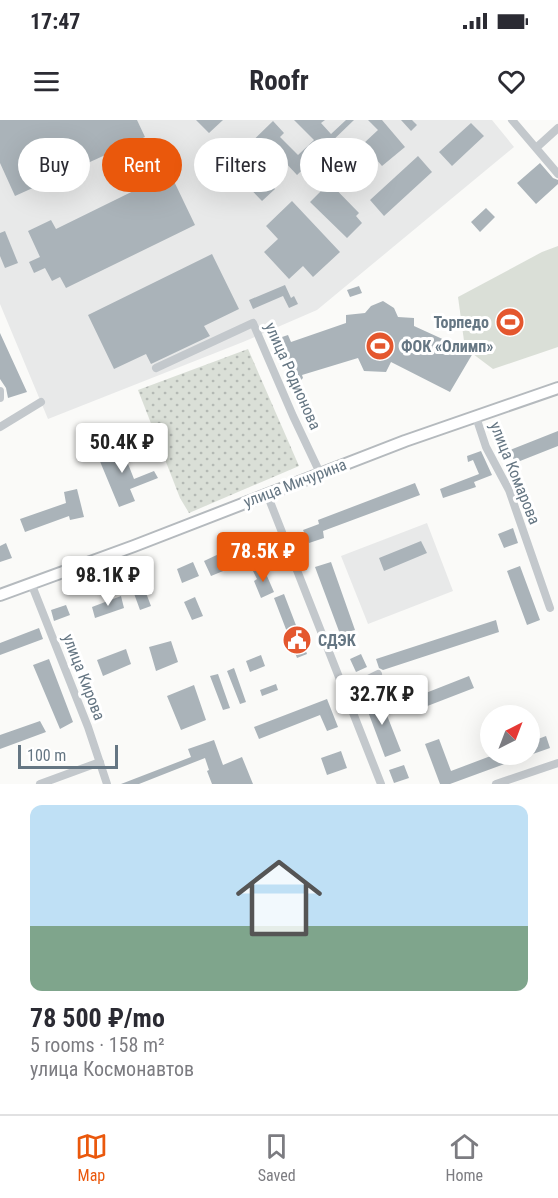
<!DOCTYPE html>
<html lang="en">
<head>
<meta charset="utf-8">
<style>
	:root { --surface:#fff; --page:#f7f7f7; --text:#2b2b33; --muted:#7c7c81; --line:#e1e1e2; --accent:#ea580c }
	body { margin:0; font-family:"Roboto Condensed",sans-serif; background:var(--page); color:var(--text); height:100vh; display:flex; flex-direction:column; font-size:22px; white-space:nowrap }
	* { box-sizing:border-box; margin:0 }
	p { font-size:20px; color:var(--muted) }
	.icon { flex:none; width:33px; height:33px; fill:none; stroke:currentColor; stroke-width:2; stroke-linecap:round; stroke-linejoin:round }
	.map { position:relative; height:664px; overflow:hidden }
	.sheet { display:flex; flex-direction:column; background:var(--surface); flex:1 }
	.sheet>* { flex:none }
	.banner { position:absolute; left:18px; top:18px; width:522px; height:54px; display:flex; gap:12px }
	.needle { width:39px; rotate:42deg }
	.buttons { position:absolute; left:480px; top:585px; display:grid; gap:12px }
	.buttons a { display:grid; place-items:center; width:60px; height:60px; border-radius:50%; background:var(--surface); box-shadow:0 6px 24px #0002; font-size:30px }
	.scale { position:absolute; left:18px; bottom:15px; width:100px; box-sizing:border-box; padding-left:6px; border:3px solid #657683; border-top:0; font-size:16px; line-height:21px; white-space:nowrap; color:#657683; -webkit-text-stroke:4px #fff; paint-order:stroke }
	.price { position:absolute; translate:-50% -51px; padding:0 14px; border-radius:6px; background:#fff; color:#222; font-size:20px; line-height:39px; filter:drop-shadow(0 2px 3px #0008) }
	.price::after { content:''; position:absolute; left:50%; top:36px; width:18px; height:14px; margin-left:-9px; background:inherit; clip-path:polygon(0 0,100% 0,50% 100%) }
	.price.on { background:var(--accent); color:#fff }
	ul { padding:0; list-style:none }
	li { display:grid; align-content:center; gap:12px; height:318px; padding:0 30px }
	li+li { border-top:2px solid var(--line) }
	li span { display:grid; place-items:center; height:186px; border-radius:12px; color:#555 }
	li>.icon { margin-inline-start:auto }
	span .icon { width:108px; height:108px; fill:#fffc; stroke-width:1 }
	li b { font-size:26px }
	.pill { padding:0 21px; border-radius:27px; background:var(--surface); box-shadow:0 6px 24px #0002; font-size:21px; line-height:54px }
	.pill.on { background:var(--accent); color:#fff }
	.status { display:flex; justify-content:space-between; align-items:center; height:42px; padding:0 30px; background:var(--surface); direction:ltr }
	.status svg { height:16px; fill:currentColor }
	header { display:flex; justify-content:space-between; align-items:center; height:78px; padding:0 30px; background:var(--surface); font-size:27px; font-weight:700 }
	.tabs { display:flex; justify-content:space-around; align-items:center; height:84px; border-top:2px solid var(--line); background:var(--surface); font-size:16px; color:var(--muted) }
	.tabs a { display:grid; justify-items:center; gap:3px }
	.tabs .on { color:var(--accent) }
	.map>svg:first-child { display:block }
	.built { fill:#e8e9e9 }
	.green { fill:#dadfd7 }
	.park { fill:url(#park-dots) }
	.building { fill:#aab3b9 }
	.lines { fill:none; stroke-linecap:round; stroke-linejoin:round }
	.major-casing { stroke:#b5babe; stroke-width:14 }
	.minor { stroke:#c3c8cc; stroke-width:8 }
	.major { stroke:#fff; stroke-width:10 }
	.labels { text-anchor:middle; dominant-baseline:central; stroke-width:6; stroke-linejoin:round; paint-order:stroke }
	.poi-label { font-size:16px; font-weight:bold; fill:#657683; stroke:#fff; text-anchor:start }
	.street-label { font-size:16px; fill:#657683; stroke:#fff }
</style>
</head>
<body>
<div class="status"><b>17:47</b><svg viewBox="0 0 49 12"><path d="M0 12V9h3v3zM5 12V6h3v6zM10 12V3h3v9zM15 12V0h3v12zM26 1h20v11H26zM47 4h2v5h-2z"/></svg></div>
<header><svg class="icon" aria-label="menu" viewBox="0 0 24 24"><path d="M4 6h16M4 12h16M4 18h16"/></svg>Roofr<svg class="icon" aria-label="heart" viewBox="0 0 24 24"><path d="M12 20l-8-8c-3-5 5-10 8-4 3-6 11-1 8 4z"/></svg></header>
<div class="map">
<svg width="558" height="664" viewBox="0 0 558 664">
	<defs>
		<pattern id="park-dots" width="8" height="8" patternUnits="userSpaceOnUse" patternTransform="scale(1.5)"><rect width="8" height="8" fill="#dadfd7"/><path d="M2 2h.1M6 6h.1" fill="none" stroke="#b4b9b4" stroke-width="1.8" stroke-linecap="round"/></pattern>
	</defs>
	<rect width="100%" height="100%" fill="#fafaf8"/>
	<path class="built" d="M0,0h492l22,27 -197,163 -74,32 -195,77 -48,-115z
		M427,403l26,68 -85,33 -27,-68z"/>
	<path class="green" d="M558,126v101l-65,22 -28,-21 -7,-51 84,-45z"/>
	<path class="park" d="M248,229l51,117 -110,47 -9,-15 -42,-108z"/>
	<path class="building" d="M0,0h137l8,17 -130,59 -15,-33z
		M196,0h27l-14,13z
		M294,0h31l-4,3 10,11 15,-14h8l-57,55 -28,-30 -19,18 25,26 -13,12 -43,-45 12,-12 9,9 33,-32 11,12 -4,4 18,18 16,-15z
		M368,0h14l23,27 -23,19 -19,-22 15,-14z
		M401,0h11l5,5 -6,6z
		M471,3l13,13 -32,30 -13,-14z
		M418,36l14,16 -48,44 -14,-16z
		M540,43l13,15 5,2v4l-22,20 -19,-21z
		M170,53l25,52 -129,63 -6,-11 -8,4 -7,-13 -11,5 -5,-11 11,-5 -12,-26 23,-11 5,9z
		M321,54l38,39 -3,3 6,7 -15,15 -37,-36 14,-14 -9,-9z
		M292,81l48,51 -27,25 -10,-11 -14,13 -25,-27 14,-13 -12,-13z
		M486,88l9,9 -15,15 -9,-10z
		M5,111l13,32 -13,5 -5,-12v-23z
		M212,134l27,55 -35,17 6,10 -59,28 -5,-10 -32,15 -26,-54z
		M285,165l6,13 3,-2 4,8 -9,4 -6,-12 -30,13 -4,-9z
		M359,166l3,7 -12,4 -3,-7z
		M383,181l11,7 4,9 16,1v8l59,27 -23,39 -59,-30 -5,10 -22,-1 -6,-13 -56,17 1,3 -5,5 -3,-7 -5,2 -12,-28 -2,-11 12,-4 3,7 55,-19v-8l19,-2 6,-7z
		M0,213l27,59 -19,6 -2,-10 -6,-9z
		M558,311v15l-43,17 -5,-13z
		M119,321l15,38 20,-8 4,7 -28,11 5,12 -16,6 -20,-48 6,-2 -3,-8z
		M481,331l11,24 -18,7 2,5 -33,11 -3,-9 39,-15 -6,-14 -5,2 -1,-6z
		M415,363l5,12 -97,36 1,7 -15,5 -6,-13 16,-6 -1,-4z
		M77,369l7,28 -14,3 -1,-4 -44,16 -5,-13 46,-16 -2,-11z
		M513,408l5,15 -14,5 -6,-14z
		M421,421l6,12 -43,18 -5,-13z
		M6,423l6,15 -12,4v-16z
		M255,423l4,11 -17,6 -4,-11z
		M221,433l7,16 -17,7 -7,-15z
		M193,442l6,14 -17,7 -5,-14z
		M331,442l24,68 -15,4 -25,-67z
		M520,446l20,54 -13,5 -20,-54z
		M263,447l11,25 -13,6 -7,-17 3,-2 -4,-8z
		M143,465l8,21 -11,4 -8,-22z
		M284,474l23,60 -10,4 -23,-60z
		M121,476l3,12 -29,10 -3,-11z
		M195,477l8,19 -11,4 -8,-18z
		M66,485l4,10 -16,6 -3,-11z
		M496,500l3,12 -116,38 -4,-2 -3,-9z
		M39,508l4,11 -43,16v-12z
		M171,521l7,21 -22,9 -7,-24z
		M126,529l5,15 -28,12 -6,-16z
		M361,534l6,13 -11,5 -6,-13z
		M261,535l4,11 -15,6 -4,-11z
		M49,539l24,63 -13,7 -27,-64z
		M234,548l12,34 -6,2 -13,-33z
		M218,554l12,34 -7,2 -13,-34z
		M469,556l5,12 -57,22 -4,-12z
		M276,564l2,6 -16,6 -2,-6z
		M194,565l12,35 -25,10 -14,-34z
		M379,575l22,56 -16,6 -21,-56z
		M327,579l11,28 -11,4 -7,-16 -61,24 -5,-12z
		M40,601l6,11 -46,17v-14z
		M546,616l4,12 -20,7v-13z
		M439,619l12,32 45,-17 33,1 -79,29h-10l-15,-40z
		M214,620l9,25 19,-8 11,27h-41l-5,-13 2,-1 -4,-12 -66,26h-18l70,-27 -3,-8z
		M341,631l6,17 -20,7 -6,-17z
		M404,645l5,13 -15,5 -5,-13z"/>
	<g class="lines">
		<g class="major-casing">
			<path id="major" d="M0,475l134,-49 271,-105 153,-53"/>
		</g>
		<path class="minor" d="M512,0l46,54
			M536,28l22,-20
			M156,248l97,-45 40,93 27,57
			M0,271v7
			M476,297l10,30 23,43 41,118
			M0,307l41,-25
			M267,374l114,290
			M31,463l57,144 19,57
			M344,571l34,-17
			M40,664l60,-22
			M496,664l62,-21"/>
		<use href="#major" class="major"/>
	</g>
	<defs>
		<g id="stadium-disc" transform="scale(1.5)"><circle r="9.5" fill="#e4572e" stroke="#fff"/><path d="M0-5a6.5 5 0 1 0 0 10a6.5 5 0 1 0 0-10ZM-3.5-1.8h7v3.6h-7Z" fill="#fff"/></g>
		<g id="civic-disc" transform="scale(1.5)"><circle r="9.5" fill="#e4572e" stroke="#fff"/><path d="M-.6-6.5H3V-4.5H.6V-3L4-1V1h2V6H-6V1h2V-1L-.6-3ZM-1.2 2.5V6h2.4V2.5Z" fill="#fff"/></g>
	</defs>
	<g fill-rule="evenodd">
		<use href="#stadium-disc" x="510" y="202"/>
		<use href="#stadium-disc" x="380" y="226"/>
		<use href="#civic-disc" x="297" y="520"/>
	</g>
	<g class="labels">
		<g class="poi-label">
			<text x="489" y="202" text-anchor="end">Торпедо</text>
			<text x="401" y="226">ФОК «Олимп»</text>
			<text x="318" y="520">СДЭК</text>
		</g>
		<g class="street-label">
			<text transform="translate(293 256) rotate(66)">улица Родионова</text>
			<text transform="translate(515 353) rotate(68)">улица Комарова</text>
			<text transform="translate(295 363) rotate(-21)">улица Мичурина</text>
			<text transform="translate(84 557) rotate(69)">улица Кирова</text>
		</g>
	</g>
</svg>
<div class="buttons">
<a><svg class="needle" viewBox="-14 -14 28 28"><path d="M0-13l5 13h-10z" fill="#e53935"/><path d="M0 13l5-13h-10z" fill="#7c7c81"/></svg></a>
</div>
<div class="scale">100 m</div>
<b class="price" style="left:122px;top:354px">50.4K ₽</b>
<b class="price on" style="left:263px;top:463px">78.5K ₽</b>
<b class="price" style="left:108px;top:487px">98.1K ₽</b>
<b class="price" style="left:382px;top:606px">32.7K ₽</b>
<div class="banner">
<a class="pill">Buy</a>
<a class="pill on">Rent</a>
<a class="pill">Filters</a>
<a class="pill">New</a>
</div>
</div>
<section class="sheet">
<ul>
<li><span style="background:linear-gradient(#bfe0f5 65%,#7fa58c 0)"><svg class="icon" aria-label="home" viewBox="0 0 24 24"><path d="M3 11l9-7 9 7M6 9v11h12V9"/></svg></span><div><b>78 500 ₽/mo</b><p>5 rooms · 158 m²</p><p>улица Космонавтов</p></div></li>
</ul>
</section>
<nav class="tabs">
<a class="on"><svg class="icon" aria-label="map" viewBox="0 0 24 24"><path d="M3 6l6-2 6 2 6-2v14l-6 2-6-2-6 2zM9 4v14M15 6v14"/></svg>Map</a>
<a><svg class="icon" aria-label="saved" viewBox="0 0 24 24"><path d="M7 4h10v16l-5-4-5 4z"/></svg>Saved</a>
<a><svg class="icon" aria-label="home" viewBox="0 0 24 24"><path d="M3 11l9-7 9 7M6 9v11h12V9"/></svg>Home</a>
</nav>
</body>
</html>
